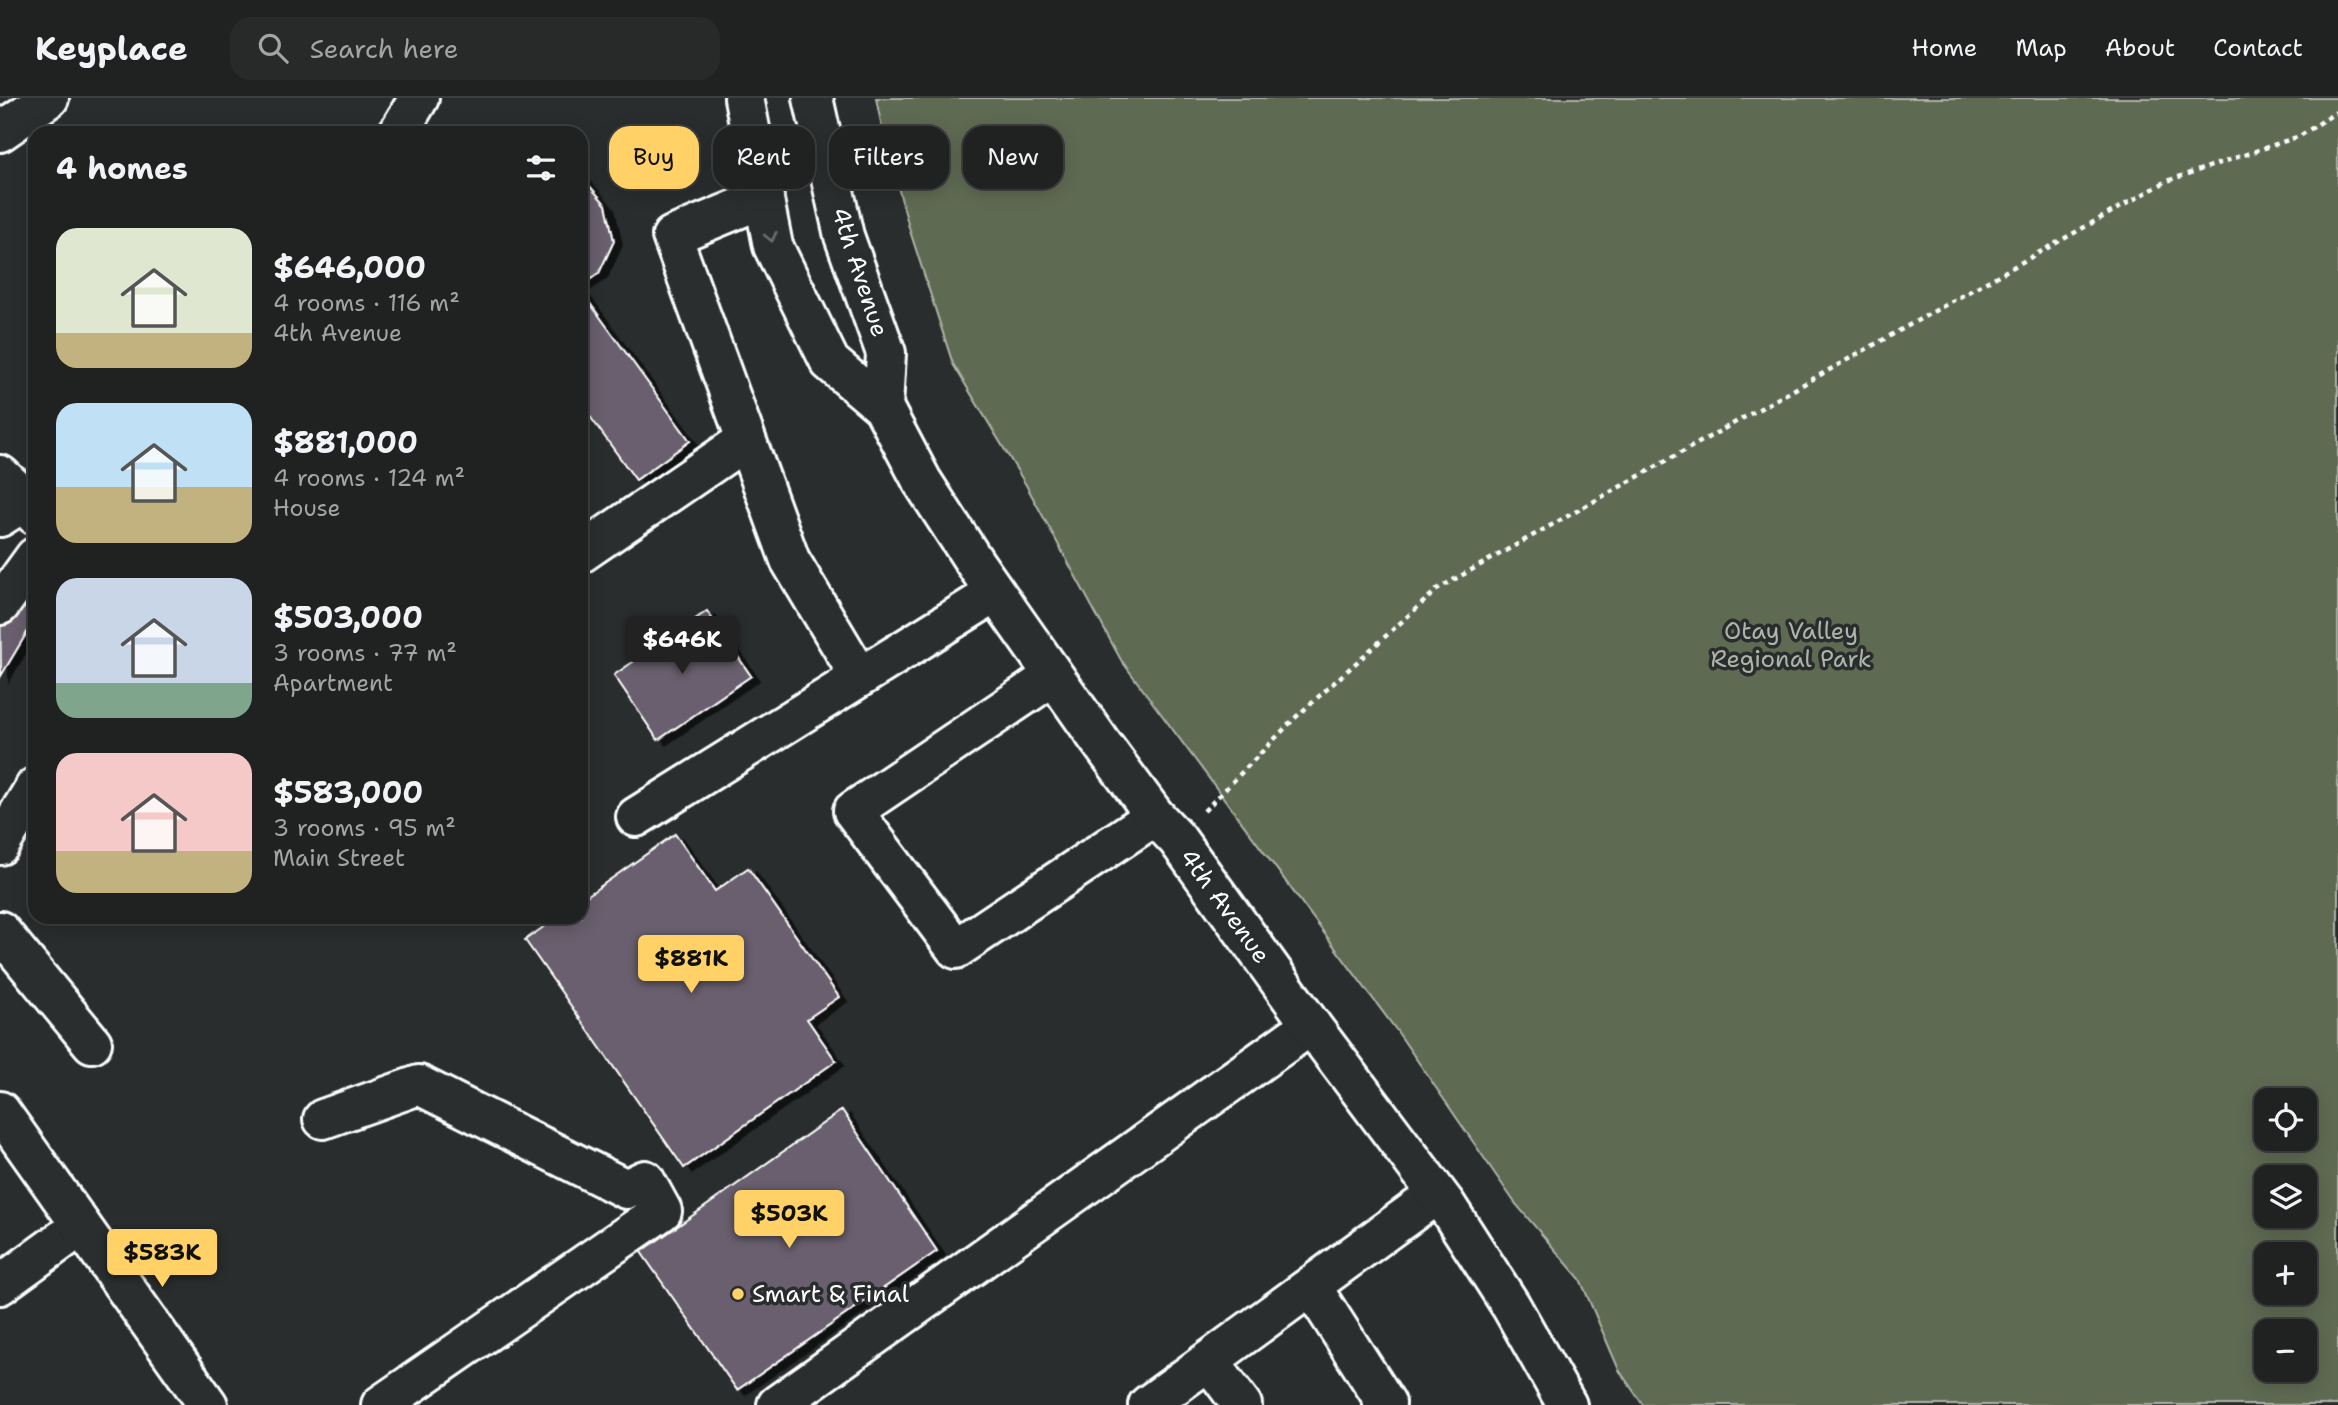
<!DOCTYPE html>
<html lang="en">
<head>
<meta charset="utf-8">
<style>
	:root { --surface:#202222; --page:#282a2a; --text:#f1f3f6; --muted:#a2a4a5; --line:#3d3f40; --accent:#ffd166 }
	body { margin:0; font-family:"Shantell Sans",sans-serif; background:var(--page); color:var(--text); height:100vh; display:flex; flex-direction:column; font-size:26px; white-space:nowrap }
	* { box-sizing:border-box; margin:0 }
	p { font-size:23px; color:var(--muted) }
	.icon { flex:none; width:38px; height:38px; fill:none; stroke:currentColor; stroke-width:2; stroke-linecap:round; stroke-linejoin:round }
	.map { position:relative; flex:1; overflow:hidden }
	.side { position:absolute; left:28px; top:28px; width:560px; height:798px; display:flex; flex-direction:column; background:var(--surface); border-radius:21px; box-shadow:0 4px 18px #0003,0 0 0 2px var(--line) }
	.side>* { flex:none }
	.top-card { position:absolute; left:609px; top:28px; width:665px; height:63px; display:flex; gap:14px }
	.tools { position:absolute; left:2254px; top:990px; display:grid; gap:14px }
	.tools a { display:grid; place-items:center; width:63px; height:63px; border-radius:14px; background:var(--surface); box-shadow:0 4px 18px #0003,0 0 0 2px var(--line); font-size:35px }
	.price { position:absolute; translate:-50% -60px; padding:0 16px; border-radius:7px; background:var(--accent); color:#111; font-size:23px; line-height:46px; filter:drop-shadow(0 2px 4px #0008) }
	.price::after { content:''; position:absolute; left:50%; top:42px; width:21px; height:16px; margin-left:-10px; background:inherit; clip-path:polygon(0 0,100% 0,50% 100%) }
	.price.active { background:#222; color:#fff }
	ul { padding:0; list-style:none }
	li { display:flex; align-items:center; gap:21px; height:175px; padding:0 28px }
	li span { display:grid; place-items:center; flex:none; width:196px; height:140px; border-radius:21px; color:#555 }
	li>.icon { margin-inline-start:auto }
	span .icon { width:84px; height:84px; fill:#fffc; stroke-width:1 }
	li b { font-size:30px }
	h2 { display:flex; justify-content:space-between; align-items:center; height:84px; padding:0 28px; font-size:30px }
	.pill { padding:0 24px; border-radius:21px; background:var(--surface); box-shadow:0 4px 18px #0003,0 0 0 2px var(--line); font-size:24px; line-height:63px }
	.pill.active { background:var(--accent); color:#111 }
	header { display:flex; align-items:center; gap:42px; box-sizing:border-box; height:98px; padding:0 35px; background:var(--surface); border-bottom:2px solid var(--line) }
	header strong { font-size:33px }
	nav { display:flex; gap:38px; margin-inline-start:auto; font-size:24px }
	.search { width:490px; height:63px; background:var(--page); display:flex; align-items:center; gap:18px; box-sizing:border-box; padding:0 24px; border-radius:21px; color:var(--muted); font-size:26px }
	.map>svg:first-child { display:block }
	.green { fill:#5e6a52; stroke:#aeb4a8; stroke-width:2; fill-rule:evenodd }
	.building { fill:#695f6e; stroke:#fff; stroke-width:2; filter:url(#shadow) }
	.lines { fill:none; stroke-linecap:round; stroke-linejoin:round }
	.minor-casing { stroke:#fff; stroke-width:44 }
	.major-casing { stroke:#fff; stroke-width:44 }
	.path { stroke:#fff; stroke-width:4.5; stroke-dasharray:5 5; stroke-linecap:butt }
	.minor { stroke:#2a2d2e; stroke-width:38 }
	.major { stroke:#2a2d2e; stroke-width:38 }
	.oneway { stroke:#6a6c6d }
	.poi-dot { fill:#ffd166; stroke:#2a2d2e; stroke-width:2.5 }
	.labels { text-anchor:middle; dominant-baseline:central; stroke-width:7; stroke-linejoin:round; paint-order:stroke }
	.street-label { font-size:24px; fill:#fff; stroke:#2a2d2e }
	.park-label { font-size:24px; fill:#aeb4a8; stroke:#2a2d2e }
	.poi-label { font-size:24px; fill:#fff; stroke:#2a2d2e; text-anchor:start }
</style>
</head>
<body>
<header>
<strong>Keyplace</strong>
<div class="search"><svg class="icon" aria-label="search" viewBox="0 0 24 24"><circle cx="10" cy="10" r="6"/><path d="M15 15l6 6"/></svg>Search here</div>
<nav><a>Home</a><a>Map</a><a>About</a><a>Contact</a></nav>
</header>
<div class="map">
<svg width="2338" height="1307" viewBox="0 0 2338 1307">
	<defs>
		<filter id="shadow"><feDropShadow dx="8" dy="4.5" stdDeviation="0" flood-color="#0009"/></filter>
	</defs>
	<rect width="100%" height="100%" fill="#2a2d2e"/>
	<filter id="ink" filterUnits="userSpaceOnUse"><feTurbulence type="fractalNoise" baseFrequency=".0143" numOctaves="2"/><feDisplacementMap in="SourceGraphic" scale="14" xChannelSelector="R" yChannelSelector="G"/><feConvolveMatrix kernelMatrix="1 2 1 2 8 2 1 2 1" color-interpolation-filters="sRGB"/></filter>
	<g filter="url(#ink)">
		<path class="green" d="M876,0h1462v1307h-695l-24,-35 -39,-91 -65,-76 -118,-172 -276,-371 -95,-175 -73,-121 -43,-133 -28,-103zM2266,1003h39v38h-39zM2266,1080h39v38h-39zM2266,1157h39v38h-39zM2266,1234h39v38h-39z"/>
		<path class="building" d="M581,78l25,29 8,36 -15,32 -18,13z
			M581,193l109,150 -54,39 -55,-76z
			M0,495l35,21v5l-34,57z
			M707,513l44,65 -93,64 -44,-65z
			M675,736l40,57 33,-23 91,129 -32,22 29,42 -152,107 -159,-228 33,-23h23v-17z
			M842,1012l95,141 -200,139 -96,-138z"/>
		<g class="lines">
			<g class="minor-casing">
				<path id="minor" d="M0,34l49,-34
					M764,100l-92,38 118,324 70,117
					M0,377l27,25
					M0,419l27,-17 8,15
					M581,455l165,-113
					M0,507l35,-48
					M1053,578l-200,135 103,138 199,-133
					M636,719l359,-224
					M0,833l92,112
					M323,1021l96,-34 207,104 19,-9 17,31 -281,194
					M0,1187l81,-59
					M1311,1188l75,117 -3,2
					M1209,1263l33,44
					M777,1307l534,-380
					M1148,1307l289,-211"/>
			</g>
			<g class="major-casing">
				<path id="major" d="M744,0l29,148 57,116 53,45 39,74 55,85 122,174 56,76 22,23 134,186 135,180 65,101 56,99
					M813,0l31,138 42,117 -3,54
					M398,35l21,-35
					M0,747l35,-58
					M0,1013l208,294"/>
			</g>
			<path class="path" d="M1204,713l92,-94 143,-129 728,-407 133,-45 38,-25"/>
			<use href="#minor" class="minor"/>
			<use href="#major" class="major"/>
		</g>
		<defs><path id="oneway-chevron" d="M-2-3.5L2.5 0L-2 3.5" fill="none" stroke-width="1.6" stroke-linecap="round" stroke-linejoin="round" transform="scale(1.75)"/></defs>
		<use class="oneway" href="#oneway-chevron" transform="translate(771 139) rotate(77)"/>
	</g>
	<circle class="poi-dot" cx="738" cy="1196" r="7"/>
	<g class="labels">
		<g class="street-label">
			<text transform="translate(860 174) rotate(72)">4th Avenue</text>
			<text transform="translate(1225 808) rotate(54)">4th Avenue</text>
		</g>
		<g class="park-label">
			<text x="1791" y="533">Otay Valley<tspan x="1791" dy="28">Regional Park</tspan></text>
		</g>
		<g class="poi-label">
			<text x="752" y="1196">Smart &amp; Final</text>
		</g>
	</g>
</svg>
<div class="tools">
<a><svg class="icon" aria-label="locate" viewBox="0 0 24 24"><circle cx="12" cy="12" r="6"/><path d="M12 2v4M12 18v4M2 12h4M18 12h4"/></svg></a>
<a><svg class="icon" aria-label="layers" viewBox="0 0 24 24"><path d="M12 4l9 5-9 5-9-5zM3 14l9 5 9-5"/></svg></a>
<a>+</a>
<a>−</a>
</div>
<b class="price active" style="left:682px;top:578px">$646K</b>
<b class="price" style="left:691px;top:897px">$881K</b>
<b class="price" style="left:789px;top:1152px">$503K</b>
<b class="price" style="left:162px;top:1191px">$583K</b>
<div class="top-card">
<a class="pill active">Buy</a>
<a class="pill">Rent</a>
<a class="pill">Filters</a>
<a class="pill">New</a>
</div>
<section class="side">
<h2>4 homes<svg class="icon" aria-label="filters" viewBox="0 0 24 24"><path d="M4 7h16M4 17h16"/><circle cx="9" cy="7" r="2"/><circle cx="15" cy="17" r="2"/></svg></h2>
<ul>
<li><span style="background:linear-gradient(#dfe7d0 75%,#c2b280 0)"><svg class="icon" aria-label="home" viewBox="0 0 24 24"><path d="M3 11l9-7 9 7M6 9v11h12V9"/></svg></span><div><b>$646,000</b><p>4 rooms · 116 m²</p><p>4th Avenue</p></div></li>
<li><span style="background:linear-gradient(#bfe0f5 60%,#c2b280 0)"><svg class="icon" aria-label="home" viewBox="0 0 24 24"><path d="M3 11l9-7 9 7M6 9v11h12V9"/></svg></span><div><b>$881,000</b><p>4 rooms · 124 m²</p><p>House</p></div></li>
<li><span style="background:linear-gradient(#c9d6e8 75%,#7fa58c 0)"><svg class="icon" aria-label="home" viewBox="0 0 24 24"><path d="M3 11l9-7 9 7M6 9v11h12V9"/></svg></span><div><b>$503,000</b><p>3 rooms · 77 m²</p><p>Apartment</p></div></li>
<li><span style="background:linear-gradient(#f6c9c9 70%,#c2b280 0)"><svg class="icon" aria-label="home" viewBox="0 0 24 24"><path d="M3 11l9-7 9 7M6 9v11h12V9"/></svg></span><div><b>$583,000</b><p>3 rooms · 95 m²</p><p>Main Street</p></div></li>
</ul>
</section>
</div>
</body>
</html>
